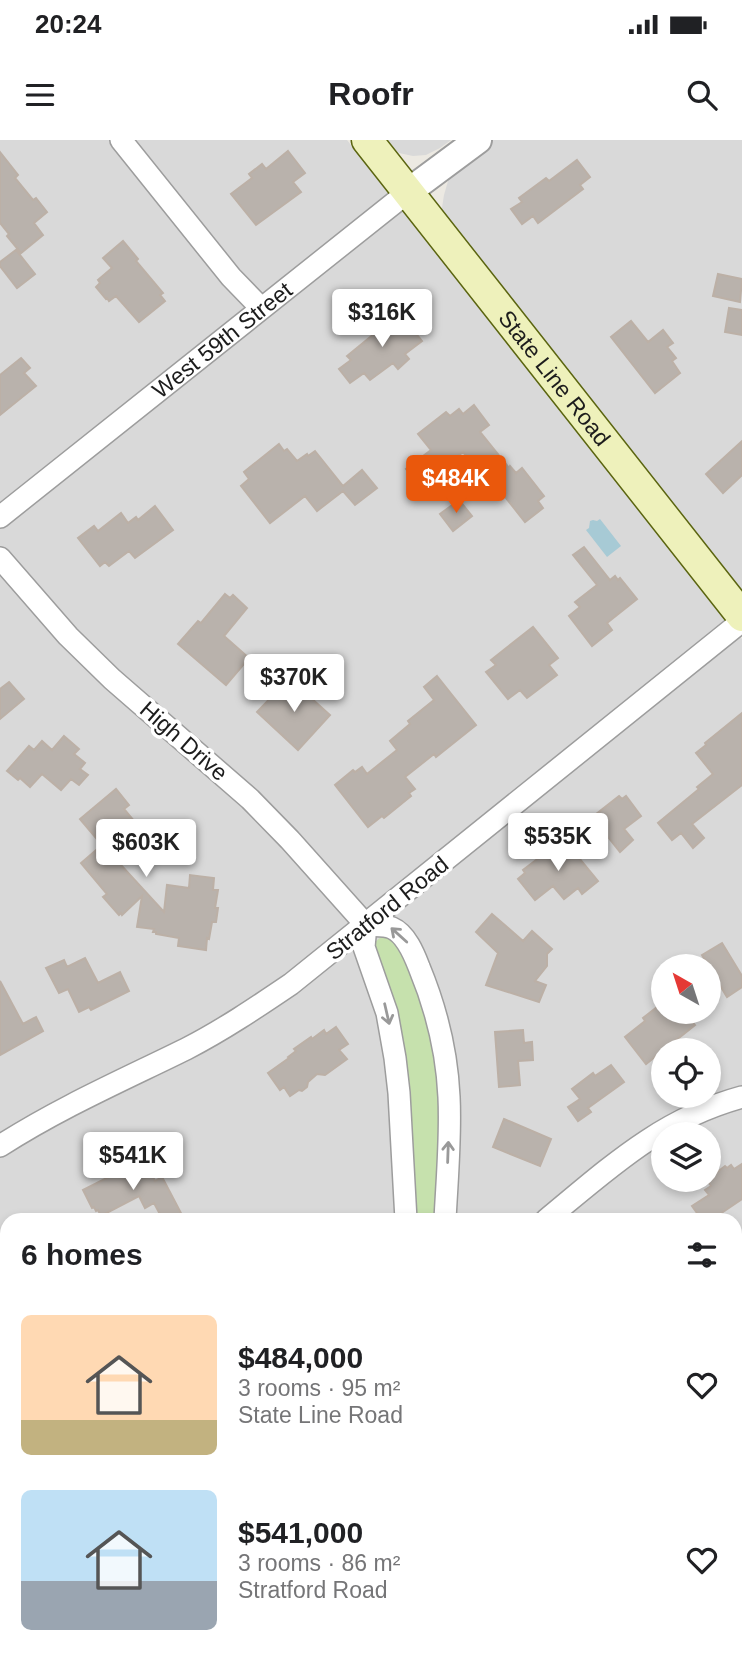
<!DOCTYPE html>
<html lang="en">
<head>
<meta charset="utf-8">
<style>
	:root { --surface:#fff; --page:#f2f2f2; --text:#202124; --muted:#757577; --accent:#ea580c }
	body { margin:0; font-family:Helvetica,sans-serif; background:var(--page); color:var(--text); height:100vh; display:flex; flex-direction:column; font-size:26px; white-space:nowrap }
	* { box-sizing:border-box; margin:0 }
	p { font-size:23px; color:var(--muted) }
	.icon { flex:none; width:38px; height:38px; fill:none; stroke:currentColor; stroke-width:2; stroke-linecap:round; stroke-linejoin:round }
	.map { position:relative; flex:1; overflow:hidden }
	.drawer { position:absolute; left:0px; top:1073px; width:742px; height:450px; display:flex; flex-direction:column; background:var(--surface); border-radius:21px 21px 0 0; box-shadow:0 4px 10px #0003 }
	.drawer>* { flex:none }
	.needle { width:46px; rotate:321deg }
	.controls { position:absolute; left:651px; top:814px; display:grid; gap:14px }
	.controls a { display:grid; place-items:center; width:70px; height:70px; border-radius:50%; background:var(--surface); box-shadow:0 4px 10px #0003; font-size:35px }
	.price { position:absolute; translate:-50% -60px; padding:0 16px; border-radius:7px; background:#fff; color:#222; font-size:23px; line-height:46px; filter:drop-shadow(0 2px 4px #0008) }
	.price::after { content:''; position:absolute; left:50%; top:42px; width:21px; height:16px; margin-left:-10px; background:inherit; clip-path:polygon(0 0,100% 0,50% 100%) }
	.price.active { background:var(--accent); color:#fff }
	ul { padding:0; list-style:none }
	li { display:flex; align-items:center; gap:21px; height:175px; padding:0 21px }
	li span { display:grid; place-items:center; flex:none; width:196px; height:140px; border-radius:10px; color:#555 }
	li>.icon { margin-inline-start:auto }
	span .icon { width:84px; height:84px; fill:#fffc; stroke-width:1 }
	li b { font-size:30px }
	h2 { display:flex; justify-content:space-between; align-items:center; height:84px; padding:0 21px; font-size:30px }
	.status { display:flex; justify-content:space-between; align-items:center; height:49px; padding:0 35px; background:var(--surface); direction:ltr }
	.status svg { height:19px; fill:currentColor }
	header { display:flex; justify-content:space-between; align-items:center; height:91px; padding:0 21px; background:var(--surface); font-size:32px; font-weight:800 }
	.map>svg:first-child { display:block }
	.residential { fill:#d9d9d9; fill-rule:evenodd }
	.grass { fill:#c6e1ad }
	.water { fill:#a7cad5 }
	.building { fill:#b9b2ac; stroke:#bcb0a6; stroke-width:2 }
	.lines { fill:none; stroke-linecap:round; stroke-linejoin:round }
	.minor-casing { stroke:#9d9d9d; stroke-width:24 }
	.tertiary-casing { stroke:#9d9d9d; stroke-width:30 }
	.secondary-casing { stroke:#5b6510; stroke-width:33 }
	.minor { stroke:#fff; stroke-width:21 }
	.tertiary { stroke:#fff; stroke-width:26 }
	.secondary { stroke:#eef1bb; stroke-width:30 }
	.oneway { stroke:#999 }
	.labels { text-anchor:middle; dominant-baseline:central; stroke-width:7; stroke-linejoin:round; paint-order:stroke }
	.street-label { font-size:23px; fill:#1c1c1c; stroke:#fff }
</style>
</head>
<body>
<div class="status"><b>20:24</b><svg viewBox="0 0 49 12"><path d="M0 12V9h3v3zM5 12V6h3v6zM10 12V3h3v9zM15 12V0h3v12zM26 1h20v11H26zM47 4h2v5h-2z"/></svg></div>
<header><svg class="icon" aria-label="menu" viewBox="0 0 24 24"><path d="M4 6h16M4 12h16M4 18h16"/></svg>Roofr<svg class="icon" aria-label="search" viewBox="0 0 24 24"><circle cx="10" cy="10" r="6"/><path d="M15 15l6 6"/></svg></header>
<div class="map">
<svg width="742" height="1522" viewBox="0 0 742 1522">
	<rect width="100%" height="100%" fill="#ece9e2"/>
	<path class="residential" d="M0,0h347l395,499v1023h-742zM663,826h46v46h-46zM663,910h46v46h-46zM663,994h46v46h-46zM7,1080h728v436h-728z
		M383,0h68l-11,8 -14,7 -13,1 -14,-3 -10,-7z
		M493,0h249v458l-299,-379 -1,-11 2,-13 4,-14 5,-9 7,-8z"/>
	<path class="grass" d="M381,797l8,1 5,4 10,15 9,19 20,65 7,60 -4,119h-22l-40,-277z"/>
	<path class="water" d="M600,379l21,27 -14,11 -21,-27 3,-2 1,-7 3,-1 4,1z"/>
	<path class="building" d="M288,11l17,22 -12,9 8,10 -45,33 -25,-31 21,-16 -3,-4 13,-10 4,5z
		M0,12l18,23 -3,3 18,22 3,-2 11,14 -13,11 9,12 -22,18 -14,-17 2,-2 -9,-11z
		M577,20l13,17 -10,8 3,4 -45,34 -5,-7 -11,8 -11,-15 11,-7 -3,-4 27,-20 3,3z
		M123,101l15,18 -2,2 27,32 -3,2 5,6 -26,21 -23,-26 -7,5 -2,-3 -1,1 -10,-12 4,-4 -2,-3 14,-12 -9,-10z
		M16,110l19,24 -18,14 -17,-22v-4z
		M718,134l24,5 -2,23 -27,-6z
		M729,168l13,2v25l-17,-3z
		M396,169l26,32 -17,13 4,5 -11,10 -5,-6 -23,17 -6,-7 -14,10 -11,-14 12,-9 -4,-4 33,-27 -4,-5z
		M631,181l17,21 15,-12 10,13 -6,4 9,11 -4,3 8,12 -25,20 -44,-56z
		M21,218l9,10 -6,5 12,13 -36,29v-40z
		M474,265l15,20 -9,7 29,36 1,-2 6,7 6,-5 22,28 -6,5 5,7 -18,14 -46,-58 -4,2 -12,-14 -43,34 -14,-17 25,-19 -13,-16 28,-22 4,4 9,-7 4,5z
		M742,301v34l-19,18 -17,-19z
		M279,304l5,7 3,-2 10,12 10,-7 1,2 7,-5 28,35 19,-16 15,18 -22,17 -12,-14 -26,20 -12,-15 -35,27 -29,-37 8,-7 -5,-7z
		M459,360l13,16 -19,15 -13,-17z
		M155,366l18,24 -38,28 -6,-7 -20,15 -4,-4 -5,4 -22,-28 16,-12 4,5 23,-18 7,10 8,-6 2,3z
		M584,407l26,33 5,-4 3,4 2,-2 17,21 -30,24 5,7 -20,16 -23,-30 11,-9 -5,-5 22,-17 -24,-30z
		M225,454l5,4 3,-3 14,13 -23,28 25,22 -23,27 -48,-41 20,-23 3,2z
		M533,487l25,31 -9,7 8,10 -30,23 -7,-8 -12,9 -22,-27 10,-7 -5,-5z
		M437,536l39,49 -40,32 -2,-3 -29,23 10,12 -6,4 2,3 -27,22 -2,-2 -14,11 -33,-42 18,-15 2,2 7,-5 5,7 30,-24 -7,-9 20,-17 -2,-3 26,-21 -10,-13z
		M298,539l17,15 -4,4 19,17 -32,35 -41,-38 24,-25 6,5z
		M9,542l15,17 -24,20v-30z
		M742,573v72l-50,39 12,14 -11,10 -12,-15 -9,7 -14,-17 41,-34 -2,-2 16,-13 -17,-21 10,-8 -1,-2z
		M64,596l15,13 -5,5 11,9 -5,6 8,6 -9,10 -8,-6 -10,11 -19,-16 -12,13 -10,-9 -2,2 -11,-9 22,-25 5,4 8,-9 10,9z
		M116,649l13,16 -5,4 25,30 -29,25 44,48 3,-27 22,3 1,-13 24,3 -1,12h5l-3,18h3l-2,14h-4l-3,17 -2,-1 -1,12 -28,-4 1,-8 -23,-4v-2h-3l1,-3 -17,-2 5,-31 -20,19 -1,-2 -2,2 -16,-18 4,-3 -26,-31 21,-18 -22,-26z
		M619,656l3,3 4,-3 15,20 -17,13 9,11 -13,12 -12,-15 -6,5 -16,-20z
		M565,701l33,40 -16,13 -4,-6 -14,11 -11,-13 -18,14 -17,-21 7,-6 -2,-3 34,-26 1,2z
		M492,774l31,27 9,-10 20,18 -5,5v12l-12,15 11,4 -7,17 -53,-17 12,-32 -22,-21z
		M722,803l20,33v11l-15,10 -25,-42z
		M85,818l13,25 22,-11 9,19 -38,19 -2,-3 -10,5 -11,-23 -9,4 -13,-25 18,-8 3,7z
		M0,841l23,43 13,-7 7,14 -43,24z
		M661,864l2,3v5h21l11,13 -49,39 -21,-27 20,-16 -2,-3z
		M336,887l12,17 -9,6 8,9 -22,16 -8,-1 -9,8 -1,5 -5,4 -3,-1 -9,6 -6,-9 -4,3 -12,-17 21,-15 -1,-1 8,-6 -2,-2 17,-12 1,2 12,-9 2,4z
		M523,890l1,13 8,-1 1,18 -15,1 2,24 -21,2 -4,-55z
		M611,925l13,17 -36,26 3,4 -13,9 -10,-14 12,-8 -8,-10 21,-16 2,3z
		M504,979l47,20 -11,27 -47,-19z
		M144,1019l11,22 7,-4 20,38 -9,5h-10l-9,-17 -9,5 -6,-12 -38,20 -3,-6 -2,1 -2,-4 -2,1 -9,-18z
		M742,1024v35l-31,21h-9l-10,-14 17,-11 -4,-5 6,-4 -4,-6 18,-14 2,2 4,-3 3,4z"/>
	<g class="lines">
		<g class="minor-casing">
			<g id="minor">
				<path d="M121,0l110,137 30,31"/>
				<path id="s1" d="M0,377l408,-325"/>
				<path d="M0,418l68,78 44,43 138,120 40,41 76,85c8,1 19,0 26,3 14,6 22,26 27,39 17,41 28,85 30,130 2,40 -2,82 -4,123"/>
				<path d="M366,785l-2,22 23,66 8,45 4,35 7,127"/>
				<path d="M0,1006c59,-38 123,-66 186,-97 37,-19 71,-42 105,-65l451,-363"/>
				<path d="M546,1080c63,-52 115,-101 196,-123"/>
				<path d="M735,1345l7,-16"/>
				<path d="M0,1429l7,1"/>
				<path d="M735,1502l7,-9"/>
				<path d="M491,1516l3,6"/>
				<path d="M437,1522l1,-6"/>
				<path d="M598,1522l7,-6"/>
				<path d="M717,1522l6,-6"/>
			</g>
		</g>
		<g class="tertiary-casing">
			<path id="tertiary" d="M408,52l70,-52"/>
		</g>
		<g class="secondary-casing">
			<g id="secondary">
				<path id="s2" d="M367,0l375,476"/>
			</g>
		</g>
		<use href="#minor" class="minor"/>
		<use href="#tertiary" class="tertiary"/>
		<use href="#secondary" class="secondary"/>
	</g>
	<defs><path id="oneway-shaft" d="M-6 0H5M1.5-3L5.5 0L1.5 3" fill="none" stroke-width="1.6" stroke-linecap="round" stroke-linejoin="round" transform="scale(1.75)"/></defs>
	<g class="oneway">
		<use href="#oneway-shaft" transform="translate(399 795) rotate(-138)"/>
		<use href="#oneway-shaft" transform="translate(387 874) rotate(77)"/>
		<use href="#oneway-shaft" transform="translate(448 1012) rotate(-88)"/>
	</g>
	<g class="labels">
		<g class="street-label">
			<text stroke="none"><textPath href="#s1" startOffset="284">West 59th Street</textPath></text>
			<text stroke="none"><textPath href="#s2" startOffset="303">State Line Road</textPath></text>
			<text transform="translate(184 601) rotate(41)">High Drive</text>
			<text transform="translate(387 768) rotate(-39)">Stratford Road</text>
		</g>
	</g>
</svg>
<div class="controls">
<a><svg class="needle" viewBox="-14 -14 28 28"><path d="M0-13l5 13h-10z" fill="#e53935"/><path d="M0 13l5-13h-10z" fill="#757577"/></svg></a>
<a><svg class="icon" aria-label="locate" viewBox="0 0 24 24"><circle cx="12" cy="12" r="6"/><path d="M12 2v4M12 18v4M2 12h4M18 12h4"/></svg></a>
<a><svg class="icon" aria-label="layers" viewBox="0 0 24 24"><path d="M12 4l9 5-9 5-9-5zM3 14l9 5 9-5"/></svg></a>
</div>
<b class="price" style="left:382px;top:209px">$316K</b>
<b class="price active" style="left:456px;top:375px">$484K</b>
<b class="price" style="left:294px;top:574px">$370K</b>
<b class="price" style="left:558px;top:733px">$535K</b>
<b class="price" style="left:146px;top:739px">$603K</b>
<b class="price" style="left:133px;top:1052px">$541K</b>
<section class="drawer">
<h2>6 homes<svg class="icon" aria-label="filters" viewBox="0 0 24 24"><path d="M4 7h16M4 17h16"/><circle cx="9" cy="7" r="2"/><circle cx="15" cy="17" r="2"/></svg></h2>
<ul>
<li><span style="background:linear-gradient(#ffd9b3 75%,#c2b280 0)"><svg class="icon" aria-label="home" viewBox="0 0 24 24"><path d="M3 11l9-7 9 7M6 9v11h12V9"/></svg></span><div><b>$484,000</b><p>3 rooms · 95 m²</p><p>State Line Road</p></div><svg class="icon" aria-label="heart" viewBox="0 0 24 24"><path d="M12 20l-8-8c-3-5 5-10 8-4 3-6 11-1 8 4z"/></svg></li>
<li><span style="background:linear-gradient(#bfe0f5 65%,#9aa5b1 0)"><svg class="icon" aria-label="home" viewBox="0 0 24 24"><path d="M3 11l9-7 9 7M6 9v11h12V9"/></svg></span><div><b>$541,000</b><p>3 rooms · 86 m²</p><p>Stratford Road</p></div><svg class="icon" aria-label="heart" viewBox="0 0 24 24"><path d="M12 20l-8-8c-3-5 5-10 8-4 3-6 11-1 8 4z"/></svg></li>
</ul>
</section>
</div>
</body>
</html>
